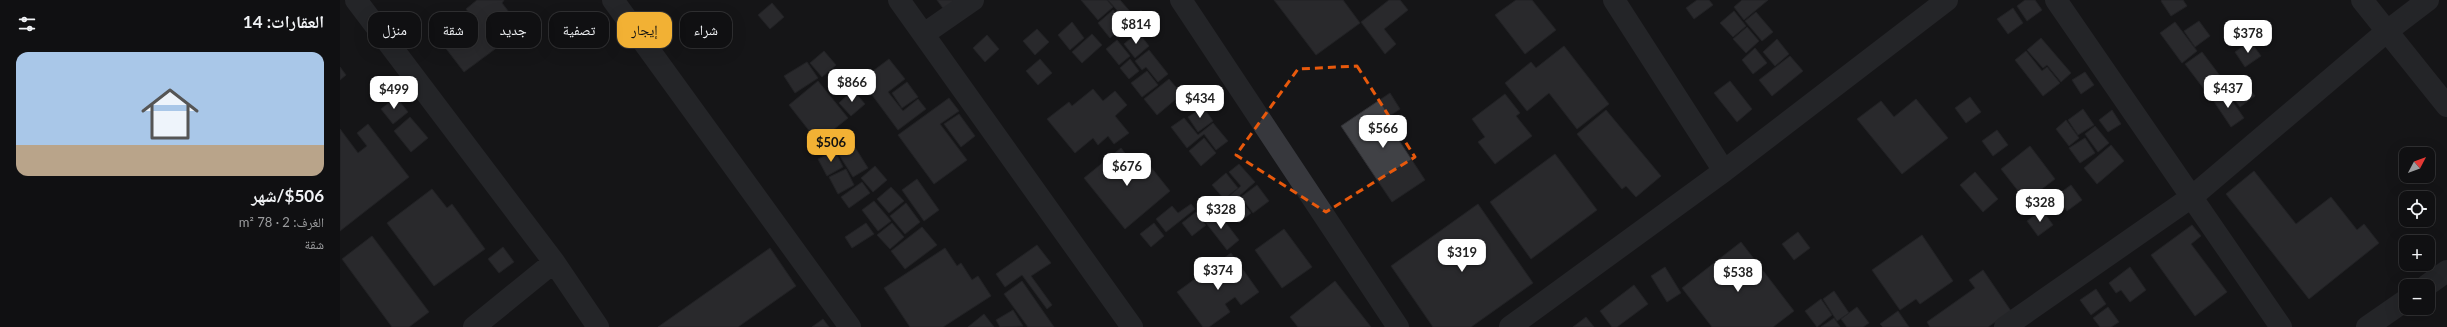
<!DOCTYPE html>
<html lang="ar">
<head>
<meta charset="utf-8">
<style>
	:root { --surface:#101012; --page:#1e1e20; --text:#f1f3f6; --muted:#9c9d9f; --line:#303032; --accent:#f2b134 }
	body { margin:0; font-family:Lato,"Noto Naskh Arabic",sans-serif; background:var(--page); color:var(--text); direction:rtl; height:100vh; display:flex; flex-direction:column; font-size:15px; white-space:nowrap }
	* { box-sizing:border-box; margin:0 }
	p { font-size:13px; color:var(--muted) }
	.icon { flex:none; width:22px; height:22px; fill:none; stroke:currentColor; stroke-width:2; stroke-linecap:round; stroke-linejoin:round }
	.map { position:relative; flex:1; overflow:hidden; direction:ltr }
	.drawer { display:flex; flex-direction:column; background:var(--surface); width:340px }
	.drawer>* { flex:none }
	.guide { position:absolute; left:12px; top:12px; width:380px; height:36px; direction:rtl; display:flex; gap:8px }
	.needle { width:26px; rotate:49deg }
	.buttons { position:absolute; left:2059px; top:147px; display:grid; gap:8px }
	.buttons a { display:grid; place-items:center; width:36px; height:36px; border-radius:8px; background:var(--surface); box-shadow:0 4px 16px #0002,0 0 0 1px var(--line); font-size:20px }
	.price { position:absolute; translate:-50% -34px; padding:0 9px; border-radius:8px; background:#fff; color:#222; font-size:13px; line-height:26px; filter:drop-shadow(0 1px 2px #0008) }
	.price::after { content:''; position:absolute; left:50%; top:24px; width:12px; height:9px; margin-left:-6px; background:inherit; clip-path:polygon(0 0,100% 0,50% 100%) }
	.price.current { background:var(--accent); color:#111 }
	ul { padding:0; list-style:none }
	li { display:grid; align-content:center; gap:8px; height:212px; padding:0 16px }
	li span { display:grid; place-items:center; height:124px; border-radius:12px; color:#555 }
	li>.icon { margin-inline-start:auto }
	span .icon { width:72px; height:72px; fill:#fffc; stroke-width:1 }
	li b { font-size:17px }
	h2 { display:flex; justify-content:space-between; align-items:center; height:48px; padding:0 16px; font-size:17px }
	.pill { padding:0 14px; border-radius:12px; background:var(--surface); box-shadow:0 4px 16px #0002,0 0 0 1px var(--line); font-size:14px; line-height:36px }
	.pill.current { background:var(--accent); color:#111 }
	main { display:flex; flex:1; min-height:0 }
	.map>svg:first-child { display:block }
	.building { fill:#404145; stroke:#303034 }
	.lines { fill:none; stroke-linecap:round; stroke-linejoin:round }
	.minor { stroke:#37383d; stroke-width:22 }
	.marked { fill:none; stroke:#e8590c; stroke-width:3; stroke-dasharray:8 5; stroke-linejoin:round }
</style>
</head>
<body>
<main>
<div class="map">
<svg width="2107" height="327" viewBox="0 0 2107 327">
	<rect width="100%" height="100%" fill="#161618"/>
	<path class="building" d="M137,0h27l-2,3 20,26 -58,43 -23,-30 32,-24 -7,-9z
		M597,0h23l-15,11z
		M741,0h26l6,7 -15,13z
		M768,0h12l14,16 7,-6 3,3 -14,12z
		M934,0h69l17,23 -44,32z
		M1049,0h11l8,10 -24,19 12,15 -11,10 -24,-32z
		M1176,0h16l24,30 -31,24 -30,-39z
		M1357,0h12l4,5 -19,14 -8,-11z
		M1402,0h26l-24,20 -10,-13z
		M1685,0h10l7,10 -15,11 -10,-15z
		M1822,0h21l4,6 -16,10 -10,-15z
		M432,3l12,14 -14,12 -12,-14z
		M1673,8l10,15 -15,11 -11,-15z
		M773,10l13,15 -16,13 -12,-15z
		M1394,11l12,15 -13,11 -13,-14z
		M1416,12l17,20 -11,9 -17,-20z
		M1859,21l11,15 -15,11 -11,-16z
		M732,22l12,16 -14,12 -12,-15z
		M1835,22l22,29 -15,12 -22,-30z
		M1407,27l12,14 -13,12 -13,-14z
		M697,29l12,13 -14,13 -12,-14z
		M798,32l11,14 -14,12 -11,-14z
		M752,34l10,11 -20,18 -10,-11z
		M647,35l12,14 -14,13 -12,-14z
		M1701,38l30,35 -10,9 -14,-17 -4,3 -16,-18z
		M1437,39l12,15 -14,12 -12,-14z
		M777,40l13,16 -11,9 -13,-16z
		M1910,41l11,15 -16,11 -10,-15z
		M1224,46l45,58 -32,25 -28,-36 -22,18 -22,-28 26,-21 5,6z
		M1415,48l12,15 -14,11 -11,-14z
		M809,50l19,24 -10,8 -12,-15 -4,3 -7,-9z
		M484,51l12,14 -14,12 -12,-14z
		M1686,51l16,20 5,-4 13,16 -17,13 -28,-36z
		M1862,52l25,33 -17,12 -25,-33z
		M1450,56l13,15 -31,25 -13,-16z
		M549,59l16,20 -17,13 15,19 15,-12 8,10 -28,21 -37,-50z
		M700,59l12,14 -14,12 -12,-14z
		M790,59l9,12 -10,8 -9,-11z
		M467,62l11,16 -23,15 -11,-17z
		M0,67l6,8 -6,5z
		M807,71l11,14 -16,12 -11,-14z
		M1745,72l9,13 -13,9 -9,-14z
		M829,79l13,15 -25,21 -13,-16z
		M478,81l30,37 -30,24 -29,-37z
		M1390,81l22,28 -15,13 -23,-29z
		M1904,81l11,15 -15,11 -11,-15z
		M567,82l11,15 -16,11 -10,-15z
		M753,89l10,12 12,-10 12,14 -12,11 14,17 -15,11 -6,-8 -10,9 -5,-7 -18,15 -28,-34 22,-17 3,4z
		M513,90l12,14 -14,12 -12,-13z
		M1885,91l19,27 -13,9 -18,-27z
		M1050,93l10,16 -15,10 40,61 -33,22 -51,-76z
		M1165,94l15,19 -4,3 16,20 -37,28 -17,-22 7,-5 -13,-18z
		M56,97l12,15 -15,12 -12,-15z
		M1630,97l11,15 -15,11 -11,-15z
		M609,98l10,13 -19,13 27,36 -33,24 -36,-49z
		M1576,99l32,39 -46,36 -45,-55 24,-18 13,16z
		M863,107l10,14 -15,11 -10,-15z
		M1743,109l11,16 -16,10 -10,-15z
		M1266,110l55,66 -25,21 -10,-11 -4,3 -45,-55z
		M1772,110l9,14 -13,8 -9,-12z
		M619,114l16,22 -14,11 -17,-23z
		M70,117l18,21 -17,14 -17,-21z
		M844,118l14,17 15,-12 15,18 -12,9 -12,-16 -17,14 -16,-21z
		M1726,120l13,18 -10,8 -13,-17z
		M28,124l41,53 -69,54v-102l18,24 9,-7 -10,-13z
		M1755,126l14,17 -11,9 -13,-18z
		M1657,130l11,15 -15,11 -11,-15z
		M864,138l12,15 -15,13 -12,-15z
		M1745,138l10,15 -15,10 -11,-15z
		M511,141l17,27 -15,9 -17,-27z
		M1771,145l13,16 -27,23 -13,-16z
		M1690,146l25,33 -29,22 -25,-32z
		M781,148l16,21 9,-8 24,30 -45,38 -41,-51z
		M495,151l8,16 -16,9 -9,-17z
		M1215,154l42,56 -66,49 -41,-57z
		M899,164l16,18 -17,15 13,16 -12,10 -17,-21 19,-16 -12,-14z
		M535,166l12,14 -14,12 -12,-14z
		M506,169l8,16 -16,9 -9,-17z
		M1914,171l42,53 35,-27 26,33 7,-6 15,19 -70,56 -83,-105z
		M1635,172l23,27 -15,13 -23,-27z
		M886,173l12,15 -14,11 -12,-14z
		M577,179l22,31 -15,11 -22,-31z
		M522,182l8,11 -21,15 -8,-11z
		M917,185l12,16 -16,12 -12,-16z
		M1731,185l11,15 -15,11 -11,-15z
		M551,187l13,14 -15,12 -12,-14z
		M92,189l15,19 5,-4 33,45 -51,37 -47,-63z
		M534,201l17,20 -13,10 -16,-21z
		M566,203l14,19 -15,12 -15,-18z
		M851,204l4,5 -29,23 -10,-13 16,-13 6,7z
		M1138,204l55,79 -62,44h-38l-42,-61z
		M875,209l24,31 -12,10 -24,-31z
		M1702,210l11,15 -15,11 -11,-15z
		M856,212l10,13 -14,11 -10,-13z
		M526,223l8,11 -22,14 -7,-11z
		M552,223l12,14 -14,12 -13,-14z
		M814,223l10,13 -13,11 -11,-13z
		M1852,225l9,11 -10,8 36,48 -32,24 -44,-61z
		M582,227l15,18 -32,24 -14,-18z
		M944,229l28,38 -30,21 -27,-38z
		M1458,232l12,16 -16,12 -12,-16z
		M1582,235l31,46 -33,23 -4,-5 -16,11 -28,-40z
		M32,236l57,76 -20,15h-17l-50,-68z
		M1401,242l53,69 -21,16h-61l-30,-39z
		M697,245l14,18 -20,13 21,29 -5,4 -25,-34 -17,12 -9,-13z
		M163,247l11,15 -15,11 -11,-14z
		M430,248l26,38 -58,41h-80z
		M605,248l12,18 4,-3 11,17 6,-4 13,20 -48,31h-33l-26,-39z
		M891,253l28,39 -18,13 -6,-8 -10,7 5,8 -21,15h-6l-26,-35z
		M1325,267l16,26 -14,9 -16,-26z
		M1790,267l16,23 -16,12 -9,-12 -5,3 -7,-10z
		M1643,270l28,41 -23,16h-58l-3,-5 48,-34 -6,-8z
		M682,281l32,46h-26l-24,-33z
		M995,281l36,46h-73l-8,-10z
		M1294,285l14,19 -31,23h-5l-12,-16z
		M1756,289l10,15 -15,11 -11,-15z
		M1494,291l15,22 -12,8 -14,-22z
		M1481,299l11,16 -15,12 -12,-16z
		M1517,307l12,16 -6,4h-16l-6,-8z
		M1768,307l11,15 -8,5h-11l-7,-9z
		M673,310l10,16 -23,1 -4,-7z
		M1558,311l11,16h-26l-3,-3z
		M644,314l10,13h-26z
		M1246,317l8,10h-21z
		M1494,318l6,9h-19z
		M483,319l6,8h-17z"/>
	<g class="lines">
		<path class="minor" d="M16,0l198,262 44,65
			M273,0l237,327
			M559,0l233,327
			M841,0l217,327
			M1274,0l110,171
			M1716,0l225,327
			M2022,0l85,106
			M584,34l49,-34
			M2086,286l21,-15
			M134,327l80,-65
			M1170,327l214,-156 223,-171
			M1665,327l188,-131 193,-164 42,-32
			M2027,327l39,-27"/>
	</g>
	<path d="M0 0H2107V327H0ZM1017,66l58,91 -89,55 -90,-57 62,-86z" fill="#161618" fill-opacity=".55" fill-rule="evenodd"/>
	<path class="marked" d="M1017,66l58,91 -89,55 -90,-57 62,-86z"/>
</svg>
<div class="buttons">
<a><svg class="needle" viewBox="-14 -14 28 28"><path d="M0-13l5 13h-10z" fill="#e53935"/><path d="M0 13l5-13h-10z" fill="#9c9d9f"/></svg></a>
<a><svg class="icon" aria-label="locate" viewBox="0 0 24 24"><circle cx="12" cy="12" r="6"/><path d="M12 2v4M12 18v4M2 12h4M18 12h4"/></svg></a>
<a>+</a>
<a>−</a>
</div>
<b class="price" style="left:796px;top:45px">$814</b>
<b class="price" style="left:1908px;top:54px">$378</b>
<b class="price" style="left:512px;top:103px">$866</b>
<b class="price" style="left:1888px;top:109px">$437</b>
<b class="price" style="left:54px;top:110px">$499</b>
<b class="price" style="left:860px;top:119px">$434</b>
<b class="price" style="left:1043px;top:149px">$566</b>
<b class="price current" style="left:491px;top:163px">$506</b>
<b class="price" style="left:787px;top:187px">$676</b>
<b class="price" style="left:1700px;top:223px">$328</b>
<b class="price" style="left:881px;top:230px">$328</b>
<b class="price" style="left:1122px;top:273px">$319</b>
<b class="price" style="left:878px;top:291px">$374</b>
<b class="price" style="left:1398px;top:293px">$538</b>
<div class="guide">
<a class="pill">شراء</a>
<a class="pill current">إيجار</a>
<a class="pill">تصفية</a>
<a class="pill">جديد</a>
<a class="pill">شقة</a>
<a class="pill">منزل</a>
</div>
</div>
<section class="drawer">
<h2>العقارات: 14<svg class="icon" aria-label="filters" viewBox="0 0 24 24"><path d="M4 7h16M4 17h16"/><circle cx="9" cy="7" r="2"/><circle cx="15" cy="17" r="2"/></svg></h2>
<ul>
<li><span style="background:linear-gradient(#a9c7e8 75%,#b9a48a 0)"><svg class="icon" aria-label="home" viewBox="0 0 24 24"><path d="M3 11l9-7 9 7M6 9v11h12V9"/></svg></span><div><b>$506/شهر</b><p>الغرف: 2 · 78 m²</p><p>شقة</p></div></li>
</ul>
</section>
</main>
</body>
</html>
